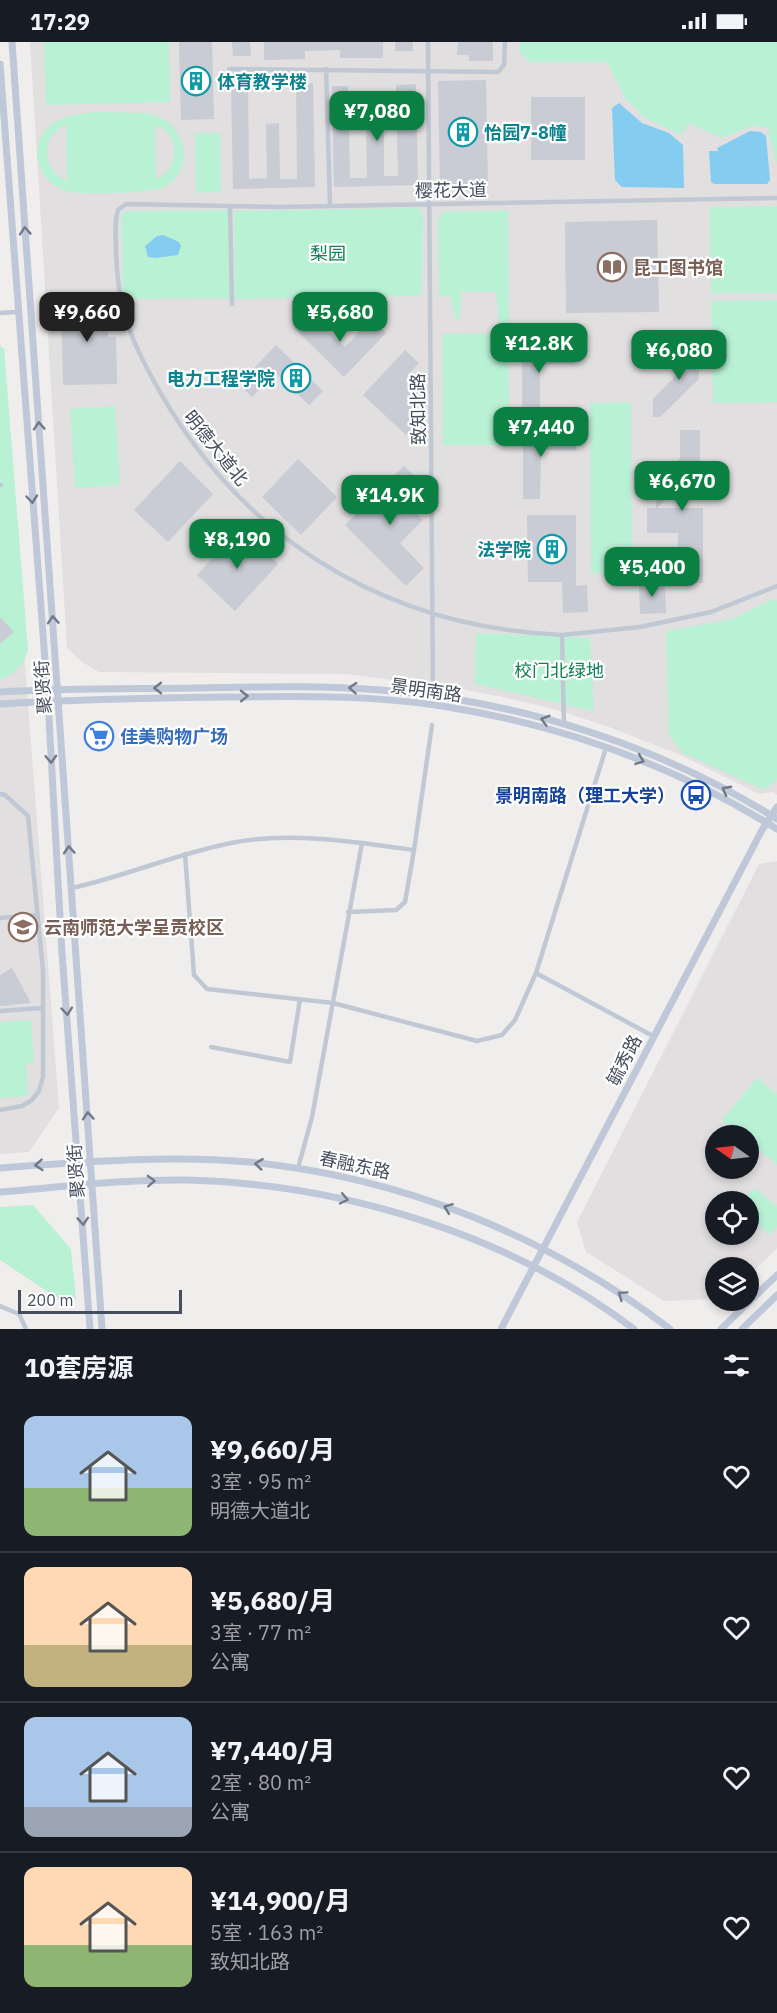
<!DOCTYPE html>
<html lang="zh">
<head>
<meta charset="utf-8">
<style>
	:root { --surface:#171b24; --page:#20242c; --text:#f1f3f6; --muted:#9ea1a6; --line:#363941; --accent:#0b8043 }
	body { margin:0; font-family:"IBM Plex Sans","Noto Sans SC",sans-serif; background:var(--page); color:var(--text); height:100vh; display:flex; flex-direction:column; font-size:22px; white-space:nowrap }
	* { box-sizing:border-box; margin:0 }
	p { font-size:20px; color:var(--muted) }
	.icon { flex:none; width:33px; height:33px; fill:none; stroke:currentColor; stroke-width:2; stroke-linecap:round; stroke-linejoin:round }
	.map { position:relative; height:1287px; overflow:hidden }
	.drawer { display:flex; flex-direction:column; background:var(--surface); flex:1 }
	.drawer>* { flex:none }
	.needle { width:39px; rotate:284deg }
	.tools { position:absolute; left:705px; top:1083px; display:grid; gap:12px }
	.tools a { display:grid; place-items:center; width:54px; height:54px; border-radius:50%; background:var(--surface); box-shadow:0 3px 9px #0003; font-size:30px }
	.scale { position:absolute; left:18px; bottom:15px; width:164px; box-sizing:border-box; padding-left:6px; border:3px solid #454e5c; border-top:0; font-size:16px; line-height:21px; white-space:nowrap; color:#454e5c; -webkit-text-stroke:4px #fff; paint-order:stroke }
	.price { position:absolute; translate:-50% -51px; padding:0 14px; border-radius:12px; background:var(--accent); color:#fff; font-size:20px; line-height:39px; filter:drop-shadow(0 2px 3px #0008) }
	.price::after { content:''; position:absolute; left:50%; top:36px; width:18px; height:14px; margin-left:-9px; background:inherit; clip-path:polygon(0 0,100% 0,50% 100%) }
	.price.selected { background:#222; color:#fff }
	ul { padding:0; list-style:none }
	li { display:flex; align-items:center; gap:18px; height:150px; padding:0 24px }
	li+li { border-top:2px solid var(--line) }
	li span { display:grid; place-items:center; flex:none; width:168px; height:120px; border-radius:12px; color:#555 }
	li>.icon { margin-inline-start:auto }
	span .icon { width:72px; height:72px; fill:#fffc; stroke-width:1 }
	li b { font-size:26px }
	h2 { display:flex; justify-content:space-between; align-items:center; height:72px; padding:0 24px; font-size:26px }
	.status { display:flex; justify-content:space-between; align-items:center; height:42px; padding:0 30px; background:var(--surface); direction:ltr }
	.status svg { height:16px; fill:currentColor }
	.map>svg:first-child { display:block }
	.education { fill:#e1dfdf; fill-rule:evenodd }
	.green { fill:#b9f1d5; fill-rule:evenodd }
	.water { fill:#84cdf0 }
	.building { fill:#c9ccd4 }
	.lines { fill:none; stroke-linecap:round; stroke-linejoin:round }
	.street { stroke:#c0c8d4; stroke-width:4.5 }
	.secondary { stroke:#bfc8d8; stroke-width:7 }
	.oneway { stroke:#707987 }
	.labels { text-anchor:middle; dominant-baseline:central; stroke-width:4.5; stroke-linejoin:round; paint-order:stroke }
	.culture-label { font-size:18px; font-weight:bold; fill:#0d838f; stroke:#fff; text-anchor:start }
	.street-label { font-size:18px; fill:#454e5c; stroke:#fff }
	.park-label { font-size:18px; fill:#128156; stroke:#fff }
	.education-label { font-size:18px; font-weight:bold; fill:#785e54; stroke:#fff; text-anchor:start }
	.shop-label { font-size:18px; font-weight:bold; fill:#366cbe; stroke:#fff; text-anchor:start }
	.transit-label { font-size:18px; font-weight:bold; fill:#164399; stroke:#fff; text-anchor:end }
</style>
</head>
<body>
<div class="status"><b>17:29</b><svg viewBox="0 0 49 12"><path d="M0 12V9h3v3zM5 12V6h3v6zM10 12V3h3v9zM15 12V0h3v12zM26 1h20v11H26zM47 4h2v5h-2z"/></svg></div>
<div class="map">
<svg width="777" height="1287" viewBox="0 0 777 1287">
	<rect width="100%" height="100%" fill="#f0eeed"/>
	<path class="education" d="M30,0h747v753l-4,-3 -14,2 -74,-37 -76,-30 -52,-17 -59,-14 -48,-9 -104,-13 -247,-2 -17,-10 -15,-14z
		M0,297l59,769 -30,44 -29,2z
		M777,819v387l-28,28 -1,-8h-32l-1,31 -51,2 -78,-49 -9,-30 182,-358zM716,1094h32v32h-32zM716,1160h32v32h-32z"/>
	<path class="green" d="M44,0h125l1,60 -124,3z
		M520,0h257v124l-10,-39 -15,-1 -31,12 -32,-15 -8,12 -36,-17 -20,-20 -18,-36h-77l-11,-10z
		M146,71c37,4 53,52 20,73 -13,8 -84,9 -100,5 -10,-3 -19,-10 -24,-19 -6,-11 -6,-24 -1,-35 16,-33 74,-24 105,-24zM66,83l1,56c-26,-11 -27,-45 -1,-56zM155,83c26,8 25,43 1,54z
		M195,91h25l1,59 -25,1z
		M777,164v87h-66l-1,-86z
		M418,166l5,8 -1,77 -5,3 -182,3 -1,-88z
		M229,168l1,88 -103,1 -4,-5 -2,-80 4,-3z
		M508,168l1,114 -10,-1 -3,-31h-35l-1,25 -4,3 -6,-24 -11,1 -1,-79 7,-6z
		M777,258v102l-64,1 -2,-102z
		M508,291l2,112h-67l-1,-111z
		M0,305l4,1 24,302c-4,15 -14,24 -28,30z
		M631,360l1,171h-41l-1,-170z
		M115,364l5,79 -45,3 -5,-79z
		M774,556l3,3v179l-13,10 -81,-37 -14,-18 -3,-104 67,-12z
		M476,591l114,5 4,73 -119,-27z
		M31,978l3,43h-8l2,33 -28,2v-76z
		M757,1036l20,16v71l-28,-23 -1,-6 -7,-1 -19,-15z
		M754,1146l23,19v20l-7,8 -21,-17 -1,-16 -6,-1z
		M33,1163l38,44 5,50 -16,1 -60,-40v-53z"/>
	<path class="water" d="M619,61l23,20 27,10 14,12 1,43 -62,-1 -7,-7 -3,-72z
		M750,89l11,1 5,4 4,44 -3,4h-53l-3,-2 -2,-31h9l-1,-3z
		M163,193l16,7 2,4 -3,9 -22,3 -8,-1 -3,-11 12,-10z"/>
	<path class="building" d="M179,0h33l2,77 -33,1z
		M232,0h18l1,14h-18z
		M264,0h119v16h-43v-8l-35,1v8l-41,1z
		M395,0h18v9h-18z
		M458,0h35v19h-24v-6h-12z
		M486,38l2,104 -48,1 -2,-104z
		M296,41h17l2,104 -82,2 -2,-104h17l1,94 18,-1 -1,-54 13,-1 1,56h17z
		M416,42l2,101 -84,2 -2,-101h16l2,92h17l-1,-55h18v53h14l-2,-91z
		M531,55h54v63h-54z
		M657,178l2,92 -93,1 -1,-91z
		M106,255l2,40h8l1,47 -54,1 -2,-86z
		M309,270l36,35 26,-28 15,14 -42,44 -50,-49z
		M276,303l47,46 -14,14 -33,-32 -24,24 -13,-13z
		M698,303l1,34 -39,38h-7v-18l28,-29 -1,-24z
		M522,304h52v18h-34v55h-18z
		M405,308l14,13 -12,13 19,20 -14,15 9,8 -15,16 -43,-40z
		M680,388h20v34l-43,44h46v75h-25v-50h-31v-25h9l-1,-24 25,-26z
		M523,392h53v16h-35l-1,49h-17z
		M298,417l39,38 -36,38 -39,-38z
		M180,419l33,33 -45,48 -34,-32z
		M404,424l15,15 -17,18 21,21 -23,23 24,25 -18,18 -61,-61z
		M527,473h49v71l11,-1 1,27 -25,1 -1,-31h-34z
		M239,487l39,35 -43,47 -38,-36z
		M665,539l1,32 -26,1 -1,-32z
		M0,575l14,15 -14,12z
		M12,926l19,35 -31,3v-31z"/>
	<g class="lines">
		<path class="street" d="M428,0l5,654
			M229,27l269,3 6,-7 1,-23
			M326,27l4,137
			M230,164l2,98
			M0,271l17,-1
			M0,443h1
			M562,593l78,-8 71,-15 66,-26
			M564,683l-2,-90c-183,-8 -329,-102 -413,-263 -23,-42 -32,-74 -33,-122 0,-13 -2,-28 2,-40l8,-6 153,3 498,-9
			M0,752l5,1 23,21 15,155v106l-4,14 -7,9 -10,6 -22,4
			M414,808l18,-125
			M185,812l9,121 13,14 126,14 144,38 25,-6 13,-15 21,-47 70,-225
			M72,846c54,-12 104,-34 159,-45 55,-12 126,-1 183,7l-9,52 -9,8 -48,2
			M0,876l38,-3
			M536,931l117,63
			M0,969l42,-3
			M211,1005l79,15 10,-63
			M298,1126l14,-51 50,-274
			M0,1264l19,8 7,15"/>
		<path class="secondary" d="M12,0l90,1287
			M0,22l48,636 14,253 28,376
			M0,650c65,-4 129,-3 195,-4 61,-1 123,-3 185,2 139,11 279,55 397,129
			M0,662c76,-5 151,-6 226,-7 74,-1 149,-2 222,10 116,19 229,60 329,122
			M0,1126c83,-6 166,-13 249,-6 153,15 299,74 421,167
			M0,1150c62,-5 125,-13 187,-12 156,4 321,54 447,149
			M501,1287l261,-499 15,-23
			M721,1287l56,-54
			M742,1287l35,-34"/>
	</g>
	<defs><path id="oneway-chevron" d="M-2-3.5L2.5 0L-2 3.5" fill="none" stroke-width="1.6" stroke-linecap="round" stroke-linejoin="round" transform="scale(1.5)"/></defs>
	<g class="oneway">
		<use href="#oneway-chevron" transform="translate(25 189) rotate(-94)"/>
		<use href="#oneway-chevron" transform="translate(39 384) rotate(-94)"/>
		<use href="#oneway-chevron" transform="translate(32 457) rotate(85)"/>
		<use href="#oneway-chevron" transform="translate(53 578) rotate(-94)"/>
		<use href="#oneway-chevron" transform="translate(158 646) rotate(-180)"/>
		<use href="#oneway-chevron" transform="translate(353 646) rotate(-177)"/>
		<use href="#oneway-chevron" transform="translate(244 654) rotate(-1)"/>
		<use href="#oneway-chevron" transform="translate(545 678) rotate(-164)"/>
		<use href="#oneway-chevron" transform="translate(51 717) rotate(87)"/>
		<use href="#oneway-chevron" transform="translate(640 718) rotate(20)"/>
		<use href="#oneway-chevron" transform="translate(726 748) rotate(-152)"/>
		<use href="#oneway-chevron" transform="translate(69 808) rotate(-94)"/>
		<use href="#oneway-chevron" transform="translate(67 969) rotate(85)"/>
		<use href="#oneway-chevron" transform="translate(88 1074) rotate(-94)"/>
		<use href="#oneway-chevron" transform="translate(259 1122) rotate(-173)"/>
		<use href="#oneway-chevron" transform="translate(39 1123) rotate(176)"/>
		<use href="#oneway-chevron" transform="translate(151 1139) rotate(-2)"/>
		<use href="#oneway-chevron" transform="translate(344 1157) rotate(12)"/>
		<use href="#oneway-chevron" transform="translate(448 1166) rotate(-159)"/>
		<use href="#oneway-chevron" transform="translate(83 1179) rotate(86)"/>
		<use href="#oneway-chevron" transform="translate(622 1253) rotate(-145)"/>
	</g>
	<defs>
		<g id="building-ring" transform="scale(1.5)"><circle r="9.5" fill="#fff" stroke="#0f9aa8" stroke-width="1.5"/><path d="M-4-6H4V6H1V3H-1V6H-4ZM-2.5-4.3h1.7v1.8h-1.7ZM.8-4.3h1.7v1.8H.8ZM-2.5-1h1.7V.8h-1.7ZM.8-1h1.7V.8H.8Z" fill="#0f9aa8"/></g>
		<g id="library-ring" transform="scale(1.5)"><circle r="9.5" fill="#fff" stroke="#8d6e63" stroke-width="1.5"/><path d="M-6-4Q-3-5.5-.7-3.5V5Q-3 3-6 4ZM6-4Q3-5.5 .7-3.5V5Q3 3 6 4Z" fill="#8d6e63"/></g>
		<g id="supermarket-ring" transform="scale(1.5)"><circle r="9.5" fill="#fff" stroke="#3f7fe0" stroke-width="1.5"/><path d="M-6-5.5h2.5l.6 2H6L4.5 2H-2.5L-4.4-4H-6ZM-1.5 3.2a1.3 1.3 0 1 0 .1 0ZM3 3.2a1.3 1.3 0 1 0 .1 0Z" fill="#3f7fe0"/></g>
		<g id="bus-ring" transform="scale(1.5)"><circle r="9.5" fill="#fff" stroke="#1a4fb4" stroke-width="1.5"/><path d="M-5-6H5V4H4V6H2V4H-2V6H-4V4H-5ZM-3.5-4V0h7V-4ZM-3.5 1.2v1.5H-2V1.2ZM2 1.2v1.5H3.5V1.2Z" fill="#1a4fb4"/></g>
		<g id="university-ring" transform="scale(1.5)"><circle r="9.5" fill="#fff" stroke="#8d6e63" stroke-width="1.5"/><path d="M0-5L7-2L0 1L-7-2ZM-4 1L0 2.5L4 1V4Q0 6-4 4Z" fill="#8d6e63"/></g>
	</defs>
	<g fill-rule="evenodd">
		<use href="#building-ring" x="196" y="39"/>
		<use href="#building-ring" x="463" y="90"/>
		<use href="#library-ring" x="612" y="225"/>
		<use href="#building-ring" x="296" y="336"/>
		<use href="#building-ring" x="552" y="507"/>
		<use href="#supermarket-ring" x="99" y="694"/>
		<use href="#bus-ring" x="696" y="753"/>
		<use href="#university-ring" x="23" y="885"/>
	</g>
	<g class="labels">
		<g class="culture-label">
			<text x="217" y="39">体育教学楼</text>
			<text x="484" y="90">怡园7-8幢</text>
			<text x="275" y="336" text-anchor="end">电力工程学院</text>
			<text x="531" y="507" text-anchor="end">法学院</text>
		</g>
		<g class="street-label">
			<text transform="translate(451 148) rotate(-1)">樱花大道</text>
			<text transform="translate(418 367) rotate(-91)">致知北路</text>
			<text transform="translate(216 406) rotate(51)">明德大道北</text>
			<text transform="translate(43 645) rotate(-94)">聚贤街</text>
			<text transform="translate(426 648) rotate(8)">景明南路</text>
			<text transform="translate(624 1018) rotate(-63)">毓秀路</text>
			<text transform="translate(355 1123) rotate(12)">春融东路</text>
			<text transform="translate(76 1129) rotate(-94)">聚贤街</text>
		</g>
		<g class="park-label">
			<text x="328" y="211">梨园</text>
			<text x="559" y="628">校门北绿地</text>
		</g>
		<g class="education-label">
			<text x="633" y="225">昆工图书馆</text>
			<text x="44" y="885">云南师范大学呈贡校区</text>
		</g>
		<g class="shop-label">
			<text x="120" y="694">佳美购物广场</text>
		</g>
		<g class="transit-label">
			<text x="675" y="753">景明南路（理工大学）</text>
		</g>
	</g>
</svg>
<div class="tools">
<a><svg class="needle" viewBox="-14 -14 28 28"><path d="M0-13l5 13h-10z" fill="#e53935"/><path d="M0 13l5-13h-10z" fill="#9ea1a6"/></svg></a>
<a><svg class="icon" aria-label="locate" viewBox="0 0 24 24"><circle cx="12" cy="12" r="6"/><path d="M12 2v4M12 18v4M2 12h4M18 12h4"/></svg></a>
<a><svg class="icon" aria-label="layers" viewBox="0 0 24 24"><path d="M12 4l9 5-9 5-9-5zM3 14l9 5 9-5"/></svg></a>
</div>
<div class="scale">200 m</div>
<b class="price" style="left:377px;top:100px">¥7,080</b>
<b class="price selected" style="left:87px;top:301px">¥9,660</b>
<b class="price" style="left:340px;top:301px">¥5,680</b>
<b class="price" style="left:539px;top:332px">¥12.8K</b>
<b class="price" style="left:679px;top:339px">¥6,080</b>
<b class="price" style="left:541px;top:416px">¥7,440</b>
<b class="price" style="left:682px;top:470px">¥6,670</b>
<b class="price" style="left:390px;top:484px">¥14.9K</b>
<b class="price" style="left:237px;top:528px">¥8,190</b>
<b class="price" style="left:652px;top:556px">¥5,400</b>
</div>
<section class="drawer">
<h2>10套房源<svg class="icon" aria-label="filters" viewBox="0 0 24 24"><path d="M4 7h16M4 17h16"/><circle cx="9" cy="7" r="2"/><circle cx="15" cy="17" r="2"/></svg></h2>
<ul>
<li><span style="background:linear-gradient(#a9c7e8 60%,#8fb573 0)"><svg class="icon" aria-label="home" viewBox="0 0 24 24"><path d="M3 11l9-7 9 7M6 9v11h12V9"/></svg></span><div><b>¥9,660/月</b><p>3室 · 95 m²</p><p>明德大道北</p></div><svg class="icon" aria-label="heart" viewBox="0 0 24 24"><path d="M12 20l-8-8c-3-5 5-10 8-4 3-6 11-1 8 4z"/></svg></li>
<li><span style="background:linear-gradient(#ffd9b3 65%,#c2b280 0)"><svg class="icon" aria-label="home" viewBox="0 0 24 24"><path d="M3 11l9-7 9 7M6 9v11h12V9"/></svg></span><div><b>¥5,680/月</b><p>3室 · 77 m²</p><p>公寓</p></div><svg class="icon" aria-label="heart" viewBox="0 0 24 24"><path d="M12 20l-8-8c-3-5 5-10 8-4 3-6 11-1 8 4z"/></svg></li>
<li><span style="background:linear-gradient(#a9c7e8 75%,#9aa5b1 0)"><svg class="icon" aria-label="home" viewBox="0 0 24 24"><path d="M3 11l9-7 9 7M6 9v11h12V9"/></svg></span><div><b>¥7,440/月</b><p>2室 · 80 m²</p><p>公寓</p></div><svg class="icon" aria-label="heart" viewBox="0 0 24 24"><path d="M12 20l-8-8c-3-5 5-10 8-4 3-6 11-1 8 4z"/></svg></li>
<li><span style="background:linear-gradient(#ffd9b3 65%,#8fb573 0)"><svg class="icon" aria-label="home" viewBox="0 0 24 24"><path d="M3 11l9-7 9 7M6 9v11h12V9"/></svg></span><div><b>¥14,900/月</b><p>5室 · 163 m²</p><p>致知北路</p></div><svg class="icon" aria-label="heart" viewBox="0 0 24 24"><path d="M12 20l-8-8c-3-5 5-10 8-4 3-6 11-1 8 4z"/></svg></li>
</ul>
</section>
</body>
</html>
